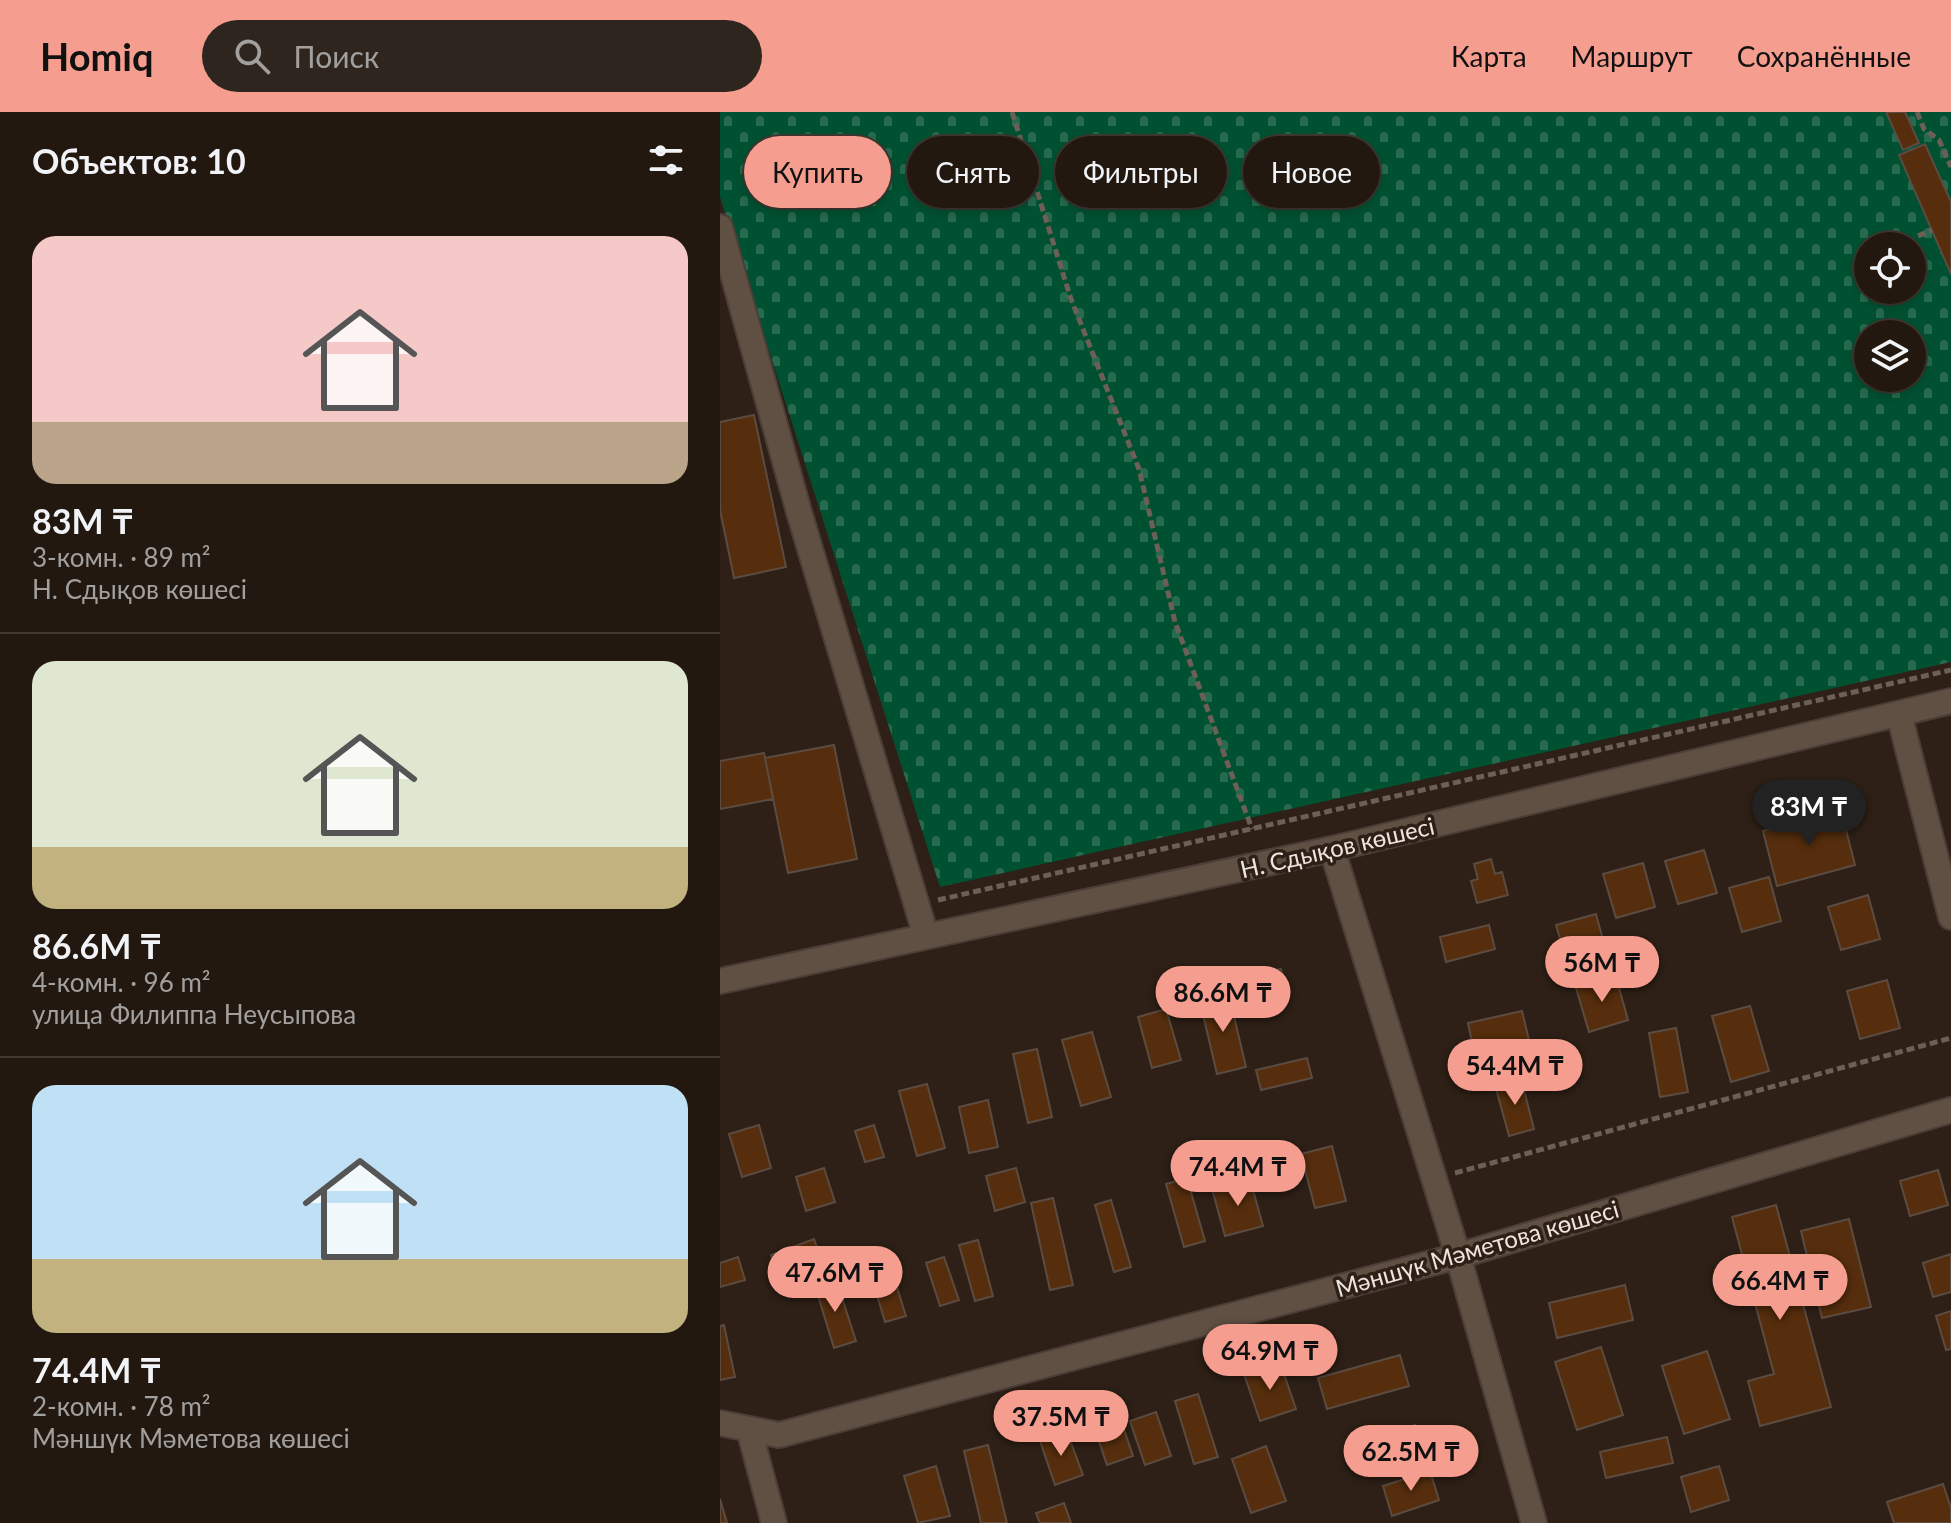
<!DOCTYPE html>
<html lang="ru">
<head>
<meta charset="utf-8">
<style>
	:root { --surface:#221810; --page:#2e251e; --text:#f1f3f6; --muted:#a2a09f; --line:#3f3730; --accent:#f59d8e }
	body { margin:0; font-family:Lato,sans-serif; background:var(--page); color:var(--text); height:100vh; display:flex; flex-direction:column; font-size:30px; white-space:nowrap }
	* { box-sizing:border-box; margin:0 }
	p { font-size:26px; color:var(--muted) }
	.icon { flex:none; width:44px; height:44px; fill:none; stroke:currentColor; stroke-width:2; stroke-linecap:round; stroke-linejoin:round }
	.map { position:relative; flex:1; overflow:hidden }
	.sheet { display:flex; flex-direction:column; background:var(--surface); width:720px }
	.sheet>* { flex:none }
	.hud { position:absolute; left:24px; top:24px; width:760px; height:72px; display:flex; gap:16px }
	.buttons { position:absolute; left:1134px; top:120px; display:grid; gap:16px }
	.buttons a { display:grid; place-items:center; width:72px; height:72px; border-radius:50%; background:var(--surface); box-shadow:0 4px 12px #0003,0 0 0 2px var(--line); font-size:40px }
	.price { position:absolute; translate:-50% -68px; padding:0 18px; border-radius:28px; background:var(--accent); color:#111; font-size:26px; line-height:52px; filter:drop-shadow(0 2px 4px #0008) }
	.price::after { content:''; position:absolute; left:50%; top:48px; width:24px; height:18px; margin-left:-12px; background:inherit; clip-path:polygon(0 0,100% 0,50% 100%) }
	.price.on { background:#222; color:#fff }
	ul { padding:0; list-style:none }
	li { display:grid; align-content:center; gap:16px; height:424px; padding:0 32px }
	li+li { border-top:2px solid var(--line) }
	li span { display:grid; place-items:center; height:248px; border-radius:24px; color:#555 }
	li>.icon { margin-inline-start:auto }
	span .icon { width:144px; height:144px; fill:#fffc; stroke-width:1 }
	li b { font-size:34px }
	h2 { display:flex; justify-content:space-between; align-items:center; height:96px; padding:0 32px; font-size:34px }
	.chip { padding:0 28px; border-radius:36px; background:var(--surface); box-shadow:0 4px 12px #0003,0 0 0 2px var(--line); font-size:28px; line-height:72px }
	.chip.on { background:var(--accent); color:#111 }
	header { display:flex; align-items:center; gap:48px; box-sizing:border-box; height:112px; padding:0 40px; background:var(--accent); color:#111 }
	header strong { font-size:38px }
	nav { display:flex; gap:44px; margin-inline-start:auto; font-size:28px }
	.search { width:560px; height:72px; background:var(--page); display:flex; align-items:center; gap:20px; box-sizing:border-box; padding:0 28px; border-radius:44px; color:var(--muted); font-size:30px }
	main { display:flex; flex:1; min-height:0 }
	.map>svg:first-child { display:block }
	.cemetery { fill:url(#cemetery-stones); fill-rule:evenodd }
	.building { fill:#562e0d; stroke:#5b4b40; stroke-width:2 }
	.lines { fill:none; stroke-linecap:round; stroke-linejoin:round }
	.minor-casing { stroke:#4a3e37; stroke-width:28 }
	.path { stroke:#6c5f56; stroke-width:5; stroke-dasharray:8 4; stroke-linecap:butt }
	.minor { stroke:#605044; stroke-width:24 }
	.labels { text-anchor:middle; dominant-baseline:central; stroke-width:7; stroke-linejoin:round; paint-order:stroke }
	.street-label { font-size:24px; fill:#efe5de; stroke:#2e2016 }
</style>
</head>
<body>
<header>
<strong>Homiq</strong>
<div class="search"><svg class="icon" aria-label="search" viewBox="0 0 24 24"><circle cx="10" cy="10" r="6"/><path d="M15 15l6 6"/></svg>Поиск</div>
<nav><a>Карта</a><a>Маршрут</a><a>Сохранённые</a></nav>
</header>
<main>
<section class="sheet">
<h2>Объектов: 10<svg class="icon" aria-label="filters" viewBox="0 0 24 24"><path d="M4 7h16M4 17h16"/><circle cx="9" cy="7" r="2"/><circle cx="15" cy="17" r="2"/></svg></h2>
<ul>
<li><span style="background:linear-gradient(#f6c9c9 75%,#b9a48a 0)"><svg class="icon" aria-label="home" viewBox="0 0 24 24"><path d="M3 11l9-7 9 7M6 9v11h12V9"/></svg></span><div><b>83M ₸</b><p>3-комн. · 89 m²</p><p>Н. Сдықов көшесі</p></div></li>
<li><span style="background:linear-gradient(#dfe7d0 75%,#c2b280 0)"><svg class="icon" aria-label="home" viewBox="0 0 24 24"><path d="M3 11l9-7 9 7M6 9v11h12V9"/></svg></span><div><b>86.6M ₸</b><p>4-комн. · 96 m²</p><p>улица Филиппа Неусыпова</p></div></li>
<li><span style="background:linear-gradient(#bfe0f5 70%,#c2b280 0)"><svg class="icon" aria-label="home" viewBox="0 0 24 24"><path d="M3 11l9-7 9 7M6 9v11h12V9"/></svg></span><div><b>74.4M ₸</b><p>2-комн. · 78 m²</p><p>Мәншүк Мәметова көшесі</p></div></li>
</ul>
</section>
<div class="map">
<svg width="1231" height="1411" viewBox="0 0 1231 1411">
	<defs>
		<pattern id="cemetery-stones" width="16" height="16" patternUnits="userSpaceOnUse" patternTransform="scale(2)"><rect width="16" height="16" fill="#005132"/><path d="M2 7V4a2 2 0 0 1 4 0v3zM10 15v-3a2 2 0 0 1 4 0v3z" fill="#266a4f"/></pattern>
	</defs>
	<rect width="100%" height="100%" fill="#2e2016"/>
	<path class="cemetery" d="M0,0h1231v550l-1011,225 -220,-690zM1148,134h44v44h-44zM1148,222h44v44h-44z"/>
	<path class="building" d="M1166,0h19l14,31 -16,7z
		M1205,32l26,58v72l-52,-119z
		M34,303l32,152 -52,11 -14,-68v-88z
		M114,633l23,114 -69,14 -23,-115z
		M44,641l9,46 -53,10v-48z
		M1121,698l14,55 -78,21 -14,-55z
		M984,738l13,43 -39,11 -13,-43z
		M771,747l4,15 7,-2 6,23 -31,8 -6,-22 7,-2 -4,-15z
		M923,751l12,44 -39,11 -13,-44z
		M1049,765l12,44 -39,11 -13,-44z
		M1148,783l12,44 -39,11 -13,-43z
		M876,802l12,44 -39,11 -13,-44z
		M769,813l6,24 -49,13 -6,-25z
		M561,857l6,28 -37,7 -6,-28z
		M896,865l12,43 -39,12 -13,-44z
		M1167,868l13,48 -40,11 -13,-48z
		M509,883l17,72 -29,7 -17,-72z
		M1030,894l19,65 -38,11 -19,-66z
		M446,897l15,51 -29,8 -14,-51z
		M802,899l7,29 -55,12 -6,-29z
		M956,916l12,64 -28,5 -11,-64z
		M372,920l19,65 -30,9 -19,-66z
		M317,937l15,68 -24,6 -15,-69z
		M587,946l5,20 -51,12 -5,-20z
		M801,966l13,51 -25,7 -14,-51z
		M207,972l18,64 -28,8 -18,-65z
		M268,988l10,47 -29,6 -10,-46z
		M39,1013l12,43 -29,9 -13,-43z
		M154,1013l10,32 -19,5 -10,-31z
		M612,1034l14,55 -31,7 -14,-54z
		M104,1056l11,34 -29,9 -10,-34z
		M296,1056l9,34 -30,9 -9,-35z
		M1218,1058l10,35 -38,11 -10,-35z
		M467,1066l18,63 -21,6 -18,-63z
		M530,1067l13,47 -38,10 -13,-47z
		M333,1086l20,87 -23,5 -19,-87z
		M391,1088l20,67 -17,5 -19,-67z
		M1056,1093l55,202 -71,19 -12,-45 26,-7 -42,-157z
		M1129,1107l22,88 -49,11 -21,-87z
		M94,1127l9,26 -43,16 -9,-26z
		M258,1128l15,56 -18,5 -16,-56z
		M1231,1142v38l-18,5 -10,-34z
		M18,1145l7,23 -25,7v-24z
		M224,1145l15,43 -19,6 -14,-43z
		M169,1150l17,54 -21,6 -16,-54z
		M116,1167l20,62 -22,7 -19,-62z
		M905,1173l8,35 -76,18 -8,-35z
		M1231,1199v38l-5,1 -10,-34z
		M4,1213l11,52 -15,3v-54z
		M881,1235l22,68 -46,15 -22,-68z
		M987,1239l23,68 -46,15 -22,-68z
		M680,1243l9,31 -82,23 -9,-31z
		M560,1250l16,47 -36,12 -16,-47z
		M478,1282l20,63 -24,7 -19,-63z
		M398,1300l15,44 -26,9 -15,-44z
		M436,1300l15,44 -26,9 -15,-44z
		M695,1313l7,23 -64,20 -7,-23z
		M347,1320l16,43 -28,10 -15,-44z
		M947,1325l6,26 -67,15 -6,-26z
		M268,1333l19,78h-26l-17,-72z
		M546,1334l20,55 -35,12 -19,-54z
		M216,1354l14,50 -32,7 -14,-47z
		M999,1354l10,34 -38,12 -10,-35z
		M710,1359l9,29 -47,16 -9,-30z
		M1223,1372l8,24v15h-57l-7,-21z
		M0,1387l7,24h-7z
		M344,1391l7,20h-31l-4,-10z"/>
	<g class="lines">
		<g class="minor-casing">
			<path id="minor" d="M0,115l79,285 127,424
				M1179,602l52,203
				M612,737l126,407 76,267
				M0,869l612,-132 619,-148
				M0,1311l59,12 679,-179 493,-146
				M29,1317l25,94"/>
		</g>
		<path class="path" d="M292,0l59,187 68,170 36,153 77,207
			M1197,0l7,17 15,11 12,27
			M1198,124l14,-6
			M218,788l1013,-230
			M735,1061l496,-135"/>
		<use href="#minor" class="minor"/>
	</g>
	<g class="labels">
		<g class="street-label">
			<text transform="translate(617 735) rotate(-13)">Н. Сдықов көшесі</text>
			<text transform="translate(757 1136) rotate(-16)">Мәншүк Мәметова көшесі</text>
		</g>
	</g>
</svg>
<div class="buttons">
<a><svg class="icon" aria-label="locate" viewBox="0 0 24 24"><circle cx="12" cy="12" r="6"/><path d="M12 2v4M12 18v4M2 12h4M18 12h4"/></svg></a>
<a><svg class="icon" aria-label="layers" viewBox="0 0 24 24"><path d="M12 4l9 5-9 5-9-5zM3 14l9 5 9-5"/></svg></a>
</div>
<b class="price on" style="left:1089px;top:736px">83M ₸</b>
<b class="price" style="left:882px;top:892px">56M ₸</b>
<b class="price" style="left:503px;top:922px">86.6M ₸</b>
<b class="price" style="left:795px;top:995px">54.4M ₸</b>
<b class="price" style="left:518px;top:1096px">74.4M ₸</b>
<b class="price" style="left:115px;top:1202px">47.6M ₸</b>
<b class="price" style="left:1060px;top:1210px">66.4M ₸</b>
<b class="price" style="left:550px;top:1280px">64.9M ₸</b>
<b class="price" style="left:341px;top:1346px">37.5M ₸</b>
<b class="price" style="left:691px;top:1381px">62.5M ₸</b>
<div class="hud">
<a class="chip on">Купить</a>
<a class="chip">Снять</a>
<a class="chip">Фильтры</a>
<a class="chip">Новое</a>
</div>
</div>
</main>
</body>
</html>
